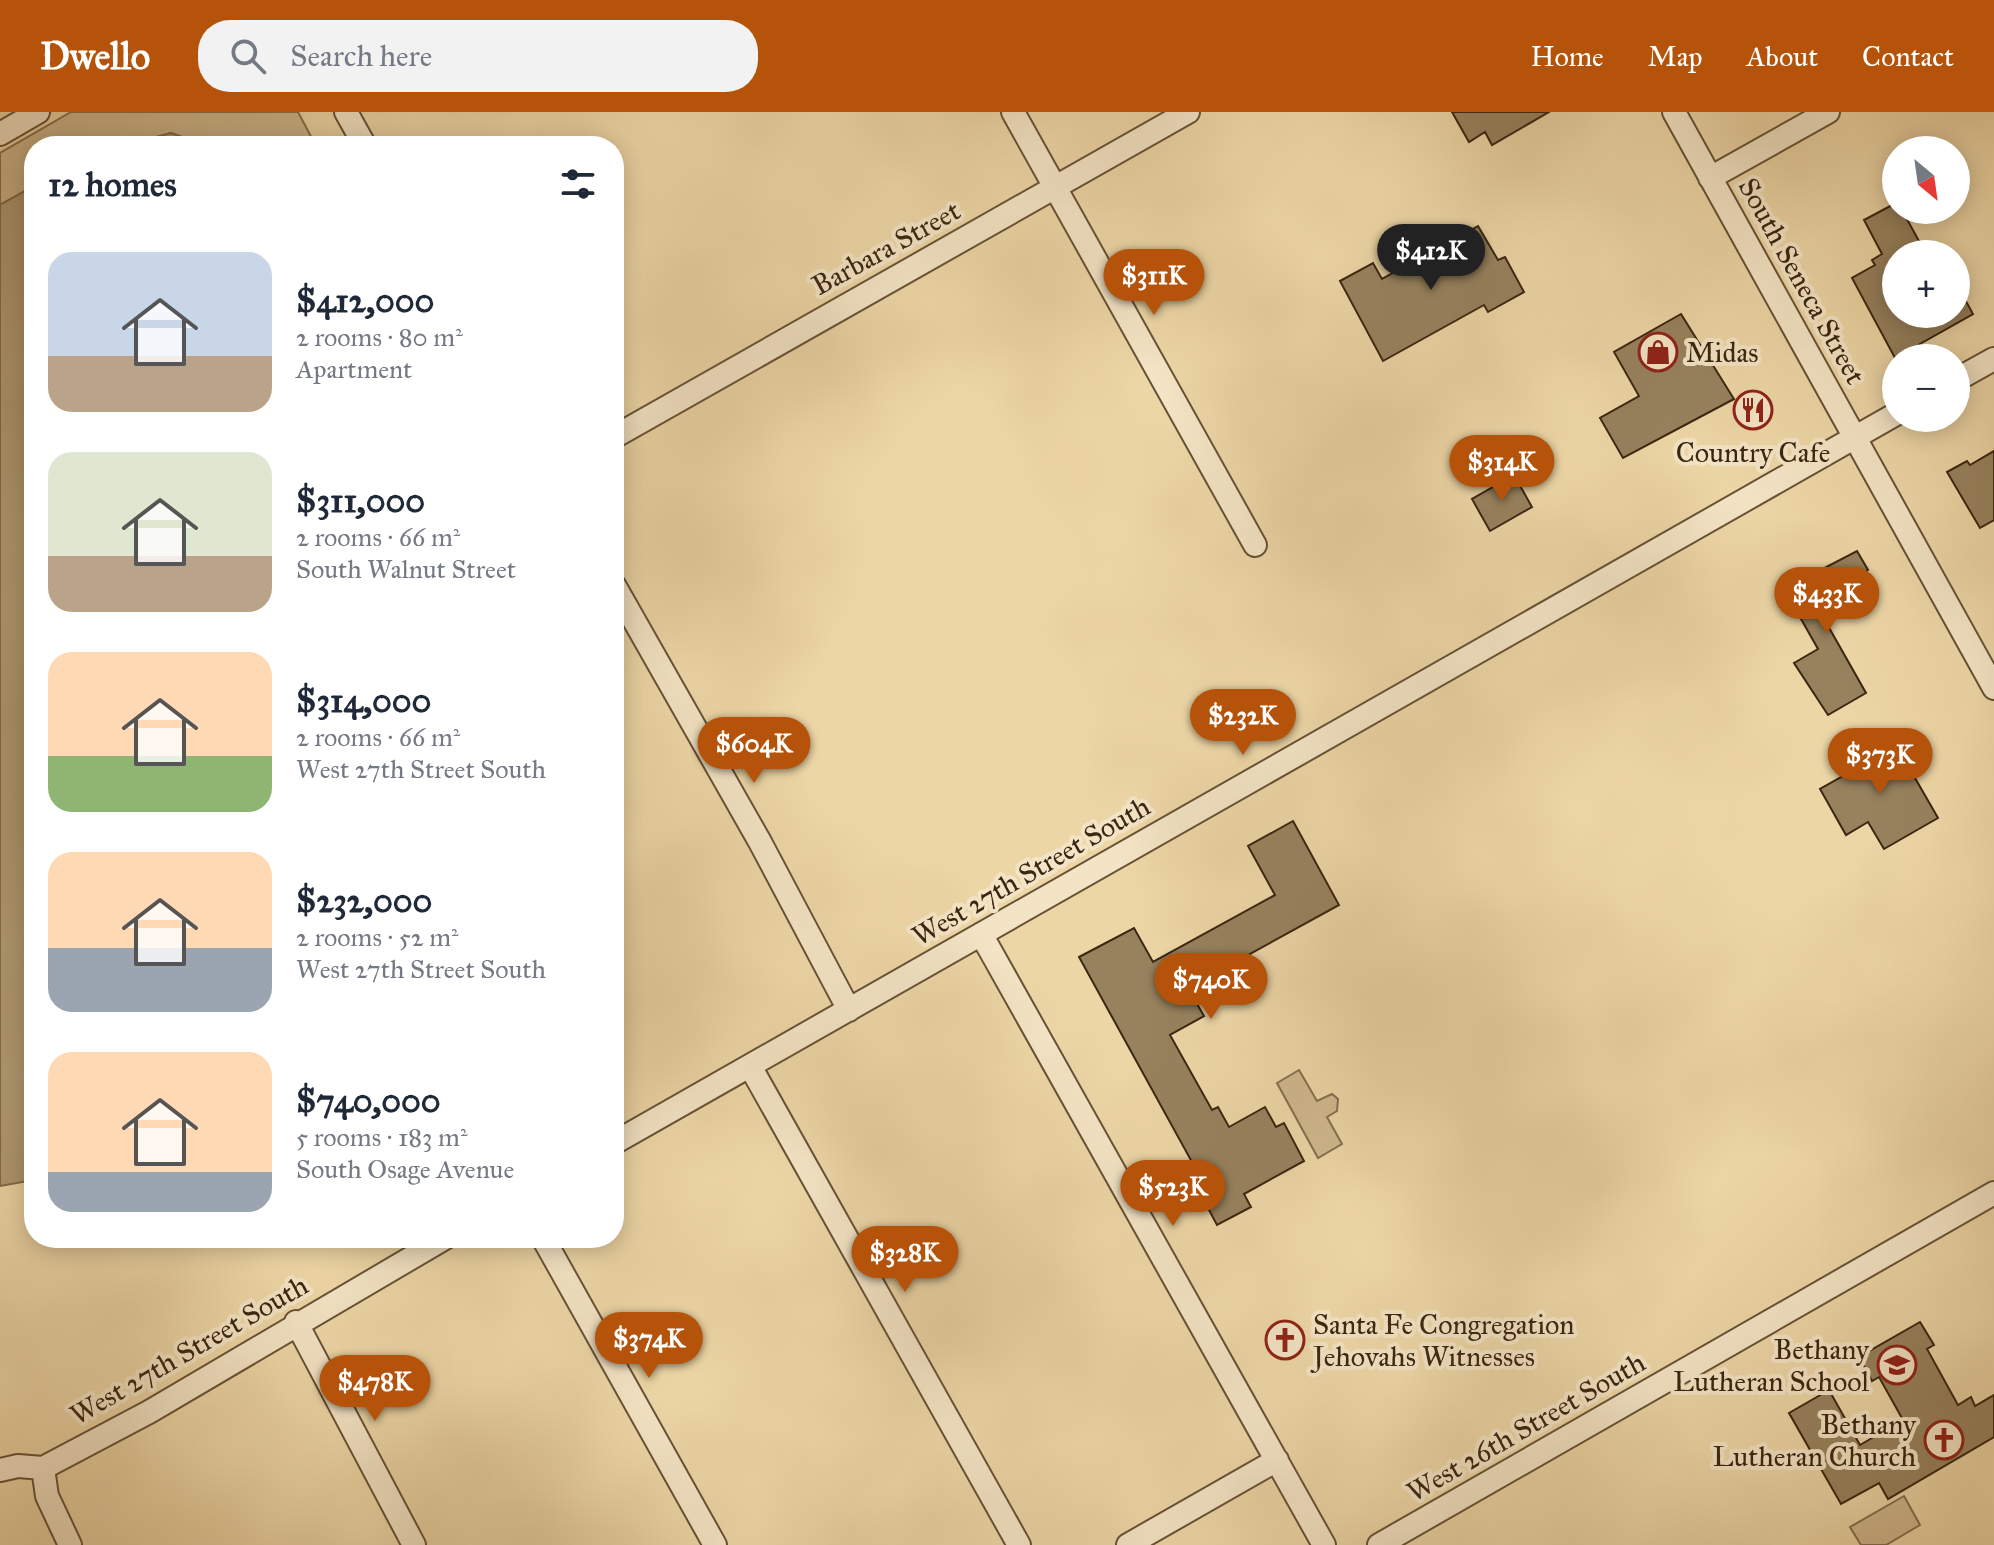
<!DOCTYPE html>
<html lang="en">
<head>
<meta charset="utf-8">
<style>
	:root { --surface:#fff; --page:#f2f2f3; --text:#1f2937; --muted:#747a83; --accent:#b45309 }
	body { margin:0; font-family:"IM FELL Great Primer",serif; background:var(--page); color:var(--text); height:100vh; display:flex; flex-direction:column; font-size:30px; white-space:nowrap }
	* { box-sizing:border-box; margin:0 }
	p { font-size:26px; color:var(--muted) }
	.icon { flex:none; width:44px; height:44px; fill:none; stroke:currentColor; stroke-width:2; stroke-linecap:round; stroke-linejoin:round }
	.map { position:relative; flex:1; overflow:hidden }
	.sheet { position:absolute; left:24px; top:24px; width:600px; height:1112px; display:flex; flex-direction:column; background:var(--surface); border-radius:32px; box-shadow:0 4px 20px #0003 }
	.sheet>* { flex:none }
	.needle { width:52px; rotate:151deg }
	.buttons { position:absolute; left:1882px; top:24px; display:grid; gap:16px }
	.buttons a { display:grid; place-items:center; width:88px; height:88px; border-radius:50%; background:var(--surface); box-shadow:0 4px 20px #0003; font-size:40px }
	.price { position:absolute; translate:-50% -68px; padding:0 18px; border-radius:28px; background:var(--accent); color:#fff; font-size:26px; line-height:52px; filter:drop-shadow(0 2px 4px #0008) }
	.price::after { content:''; position:absolute; left:50%; top:48px; width:24px; height:18px; margin-left:-12px; background:inherit; clip-path:polygon(0 0,100% 0,50% 100%) }
	.price.on { background:#222; color:#fff }
	ul { padding:0; list-style:none }
	li { display:flex; align-items:center; gap:24px; height:200px; padding:0 24px }
	li span { display:grid; place-items:center; flex:none; width:224px; height:160px; border-radius:24px; color:#555 }
	li>.icon { margin-inline-start:auto }
	span .icon { width:96px; height:96px; fill:#fffc; stroke-width:1 }
	li b { font-size:34px }
	h2 { display:flex; justify-content:space-between; align-items:center; height:96px; padding:0 24px; font-size:34px }
	header { display:flex; align-items:center; gap:48px; box-sizing:border-box; height:112px; padding:0 40px; background:var(--accent); color:#fff }
	header strong { font-size:38px }
	nav { display:flex; gap:44px; margin-inline-start:auto; font-size:28px }
	.search { width:560px; height:72px; background:var(--page); display:flex; align-items:center; gap:20px; box-sizing:border-box; padding:0 28px; border-radius:32px; color:var(--muted); font-size:30px }
	.map>svg:first-child { display:block }
	.green { fill:#cfb88d; stroke:#846f4f; stroke-width:2 }
	.water { fill:#b09a73; stroke:#816c4c; stroke-width:2 }
	.building { fill:#97825e; stroke:#3a2611; stroke-width:2 }
	.lines { fill:none; stroke-linecap:round; stroke-linejoin:round }
	.minor-casing { stroke:#675236; stroke-width:26 }
	.minor { stroke:#f3e4c5; stroke-width:22 }
	.labels { text-anchor:middle; dominant-baseline:central; stroke-width:8; stroke-linejoin:round; paint-order:stroke }
	.street-label { font-size:28px; fill:#3a2611; stroke:#f3e4c5 }
	.poi-label { font-size:28px; fill:#3a2611; stroke:#f3e4c5; text-anchor:start }
</style>
</head>
<body>
<header>
<strong>Dwello</strong>
<div class="search"><svg class="icon" aria-label="search" viewBox="0 0 24 24"><circle cx="10" cy="10" r="6"/><path d="M15 15l6 6"/></svg>Search here</div>
<nav><a>Home</a><a>Map</a><a>About</a><a>Contact</a></nav>
</header>
<div class="map">
<svg width="1994" height="1433" viewBox="0 0 1994 1433">
	<rect width="100%" height="100%" fill="#edd6a6"/>
	<filter id="stains"><feTurbulence type="fractalNoise" baseFrequency=".0025" numOctaves="4"/><feColorMatrix values="0 0 0 0 .2 0 0 0 0 .09 0 0 0 0 .02 0 0 0 .5 -.17"/></filter>
	<radialGradient id="worn" r=".72"><stop offset=".6" stop-color="#630" stop-opacity="0"/><stop offset="1" stop-color="#630" stop-opacity=".3"/></radialGradient>
	<path class="green" d="M71,0h227l18,34h-110l-35,-13 -49,13h-88v40l-34,19v-52z
		M1299,958l18,31 15,-7 6,5 -1,12 -10,6 15,27 -24,14 -41,-75z
		M1904,1384l16,29 -34,20h-25l-11,-18z"/>
	<path class="water" d="M171,21l35,13h-84z
		M34,74v994l-34,6v-981z"/>
	<path class="building" d="M1452,0h97l-57,33 -7,-13 -16,10z
		M1896,91v7h6l24,44h-30v60h60v-31l17,31 -78,44 -43,-80 23,-13 -3,-5 10,-6 -18,-34z
		M1478,114l20,34 7,-3 19,35 -36,20 -4,-7 -101,56 -43,-80 33,-18 9,16z
		M1681,202l53,85 -111,59 -23,-40 39,-22 -25,-44z
		M1994,339v69l-14,8 -33,-56 20,-11 3,4z
		M1514,363l18,32 -42,24 -18,-32z
		M1857,439l11,19 -48,28 9,15 -6,4 43,76 -38,22 -34,-52 24,-14 -34,-60z
		M1892,626l46,80 -54,31 -16,-27 -22,13 -26,-46 37,-21 -5,-8z
		M1293,709l46,84 -151,83 16,28 -34,19 42,75 6,-3 11,20 36,-20 11,20 8,-4 20,38 -60,33 7,13 -34,18 -21,-39 7,-4 -124,-225 55,-29 19,34 122,-67 -27,-49z
		M1920,1210l14,23 -7,4 31,56 13,-8 4,9 19,-11v42l-106,62 -9,-16 -38,21 -52,-91 40,-23 31,55 43,-25 -24,-43 -7,4 -13,-24z"/>
	<g class="lines">
		<g class="minor-casing">
			<path id="minor" d="M346,0l19,34
				M1013,0l242,433
				M1674,0l320,576
				M0,22l38,-22
				M1710,66l118,-66
				M1956,268l38,-21
				M614,325l574,-325
				M614,473l146,257 89,168
				M981,822l343,611
				M750,954l269,479
				M614,1031l1282,-729
				M543,1126l172,307
				M296,1210l118,223
				M43,1356l4,28 23,49
				M0,1358l18,-4 25,2 106,-56 296,-174
				M1128,1433l149,-85
				M1379,1433l615,-352"/>
		</g>
		<use href="#minor" class="minor"/>
	</g>
	<defs>
		<g id="shop-ring" transform="scale(2)"><circle r="9.5" fill="#f3e4c5" stroke="#8f2418" stroke-width="1.5"/><path d="M-5-2.5h2.3a2.7 3.5 0 0 1 5.4 0H5L5.5 6h-11ZM-1.5-2.5h3a1.5 2.3 0 0 0-3 0Z" fill="#8f2418"/></g>
		<g id="restaurant-ring" transform="scale(2)"><circle r="9.5" fill="#f3e4c5" stroke="#8f2418" stroke-width="1.5"/><path d="M-5-6h1v4h1v-4h1v4h1v-4h1v5L-1.5 .5V6h-2V.5L-5-1ZM5-6V6H3V1.5H1.5Q1.5-4 5-6Z" fill="#8f2418"/></g>
		<g id="church-ring" transform="scale(2)"><circle r="9.5" fill="#f3e4c5" stroke="#8f2418" stroke-width="1.5"/><path d="M-1.2-6h2.4v3.5h3.3v2.4h-3.3V6h-2.4V-.1h-3.3v-2.4h3.3Z" fill="#8f2418"/></g>
		<g id="school-ring" transform="scale(2)"><circle r="9.5" fill="#f3e4c5" stroke="#8f2418" stroke-width="1.5"/><path d="M0-5L7-2L0 1L-7-2ZM-4 1L0 2.5L4 1V4Q0 6-4 4Z" fill="#8f2418"/></g>
	</defs>
	<g fill-rule="evenodd">
		<use href="#shop-ring" x="1658" y="240"/>
		<use href="#restaurant-ring" x="1753" y="298"/>
		<use href="#church-ring" x="1285" y="1228"/>
		<use href="#school-ring" x="1897" y="1253"/>
		<use href="#church-ring" x="1944" y="1328"/>
	</g>
	<g class="labels">
		<g class="street-label">
			<text transform="translate(886 136) rotate(-29)">Barbara Street</text>
			<text transform="translate(1802 169) rotate(61)">South Seneca Street</text>
			<text transform="translate(1031 759) rotate(-30)">West 27th Street South</text>
			<text transform="translate(189 1238) rotate(-30)">West 27th Street South</text>
			<text transform="translate(1526 1315) rotate(-30)">West 26th Street South</text>
		</g>
		<g class="poi-label">
			<text x="1686" y="240">Midas</text>
			<text x="1753" y="340" text-anchor="middle">Country Cafe</text>
			<text x="1313" y="1212">Santa Fe Congregation<tspan x="1313" dy="32">Jehovahs Witnesses</tspan></text>
			<text x="1869" y="1237" text-anchor="end">Bethany<tspan x="1869" dy="32">Lutheran School</tspan></text>
			<text x="1916" y="1312" text-anchor="end">Bethany<tspan x="1916" dy="32">Lutheran Church</tspan></text>
		</g>
	</g>
	<rect width="100%" height="100%" filter="url(#stains)"/>
	<rect width="100%" height="100%" fill="url(#worn)"/>
</svg>
<div class="buttons">
<a><svg class="needle" viewBox="-14 -14 28 28"><path d="M0-13l5 13h-10z" fill="#e53935"/><path d="M0 13l5-13h-10z" fill="#747a83"/></svg></a>
<a>+</a>
<a>−</a>
</div>
<b class="price on" style="left:1431px;top:180px">$412K</b>
<b class="price" style="left:1154px;top:205px">$311K</b>
<b class="price" style="left:1502px;top:391px">$314K</b>
<b class="price" style="left:1827px;top:523px">$433K</b>
<b class="price" style="left:1243px;top:645px">$232K</b>
<b class="price" style="left:754px;top:673px">$604K</b>
<b class="price" style="left:1880px;top:684px">$373K</b>
<b class="price" style="left:1211px;top:909px">$740K</b>
<b class="price" style="left:1173px;top:1116px">$523K</b>
<b class="price" style="left:905px;top:1182px">$328K</b>
<b class="price" style="left:649px;top:1268px">$374K</b>
<b class="price" style="left:375px;top:1311px">$478K</b>
<section class="sheet">
<h2>12 homes<svg class="icon" aria-label="filters" viewBox="0 0 24 24"><path d="M4 7h16M4 17h16"/><circle cx="9" cy="7" r="2"/><circle cx="15" cy="17" r="2"/></svg></h2>
<ul>
<li><span style="background:linear-gradient(#c9d6e8 65%,#b9a48a 0)"><svg class="icon" aria-label="home" viewBox="0 0 24 24"><path d="M3 11l9-7 9 7M6 9v11h12V9"/></svg></span><div><b>$412,000</b><p>2 rooms · 80 m²</p><p>Apartment</p></div></li>
<li><span style="background:linear-gradient(#dfe7d0 65%,#b9a48a 0)"><svg class="icon" aria-label="home" viewBox="0 0 24 24"><path d="M3 11l9-7 9 7M6 9v11h12V9"/></svg></span><div><b>$311,000</b><p>2 rooms · 66 m²</p><p>South Walnut Street</p></div></li>
<li><span style="background:linear-gradient(#ffd9b3 65%,#8fb573 0)"><svg class="icon" aria-label="home" viewBox="0 0 24 24"><path d="M3 11l9-7 9 7M6 9v11h12V9"/></svg></span><div><b>$314,000</b><p>2 rooms · 66 m²</p><p>West 27th Street South</p></div></li>
<li><span style="background:linear-gradient(#ffd9b3 60%,#9aa5b1 0)"><svg class="icon" aria-label="home" viewBox="0 0 24 24"><path d="M3 11l9-7 9 7M6 9v11h12V9"/></svg></span><div><b>$232,000</b><p>2 rooms · 52 m²</p><p>West 27th Street South</p></div></li>
<li><span style="background:linear-gradient(#ffd9b3 75%,#9aa5b1 0)"><svg class="icon" aria-label="home" viewBox="0 0 24 24"><path d="M3 11l9-7 9 7M6 9v11h12V9"/></svg></span><div><b>$740,000</b><p>5 rooms · 183 m²</p><p>South Osage Avenue</p></div></li>
</ul>
</section>
</div>
</body>
</html>
